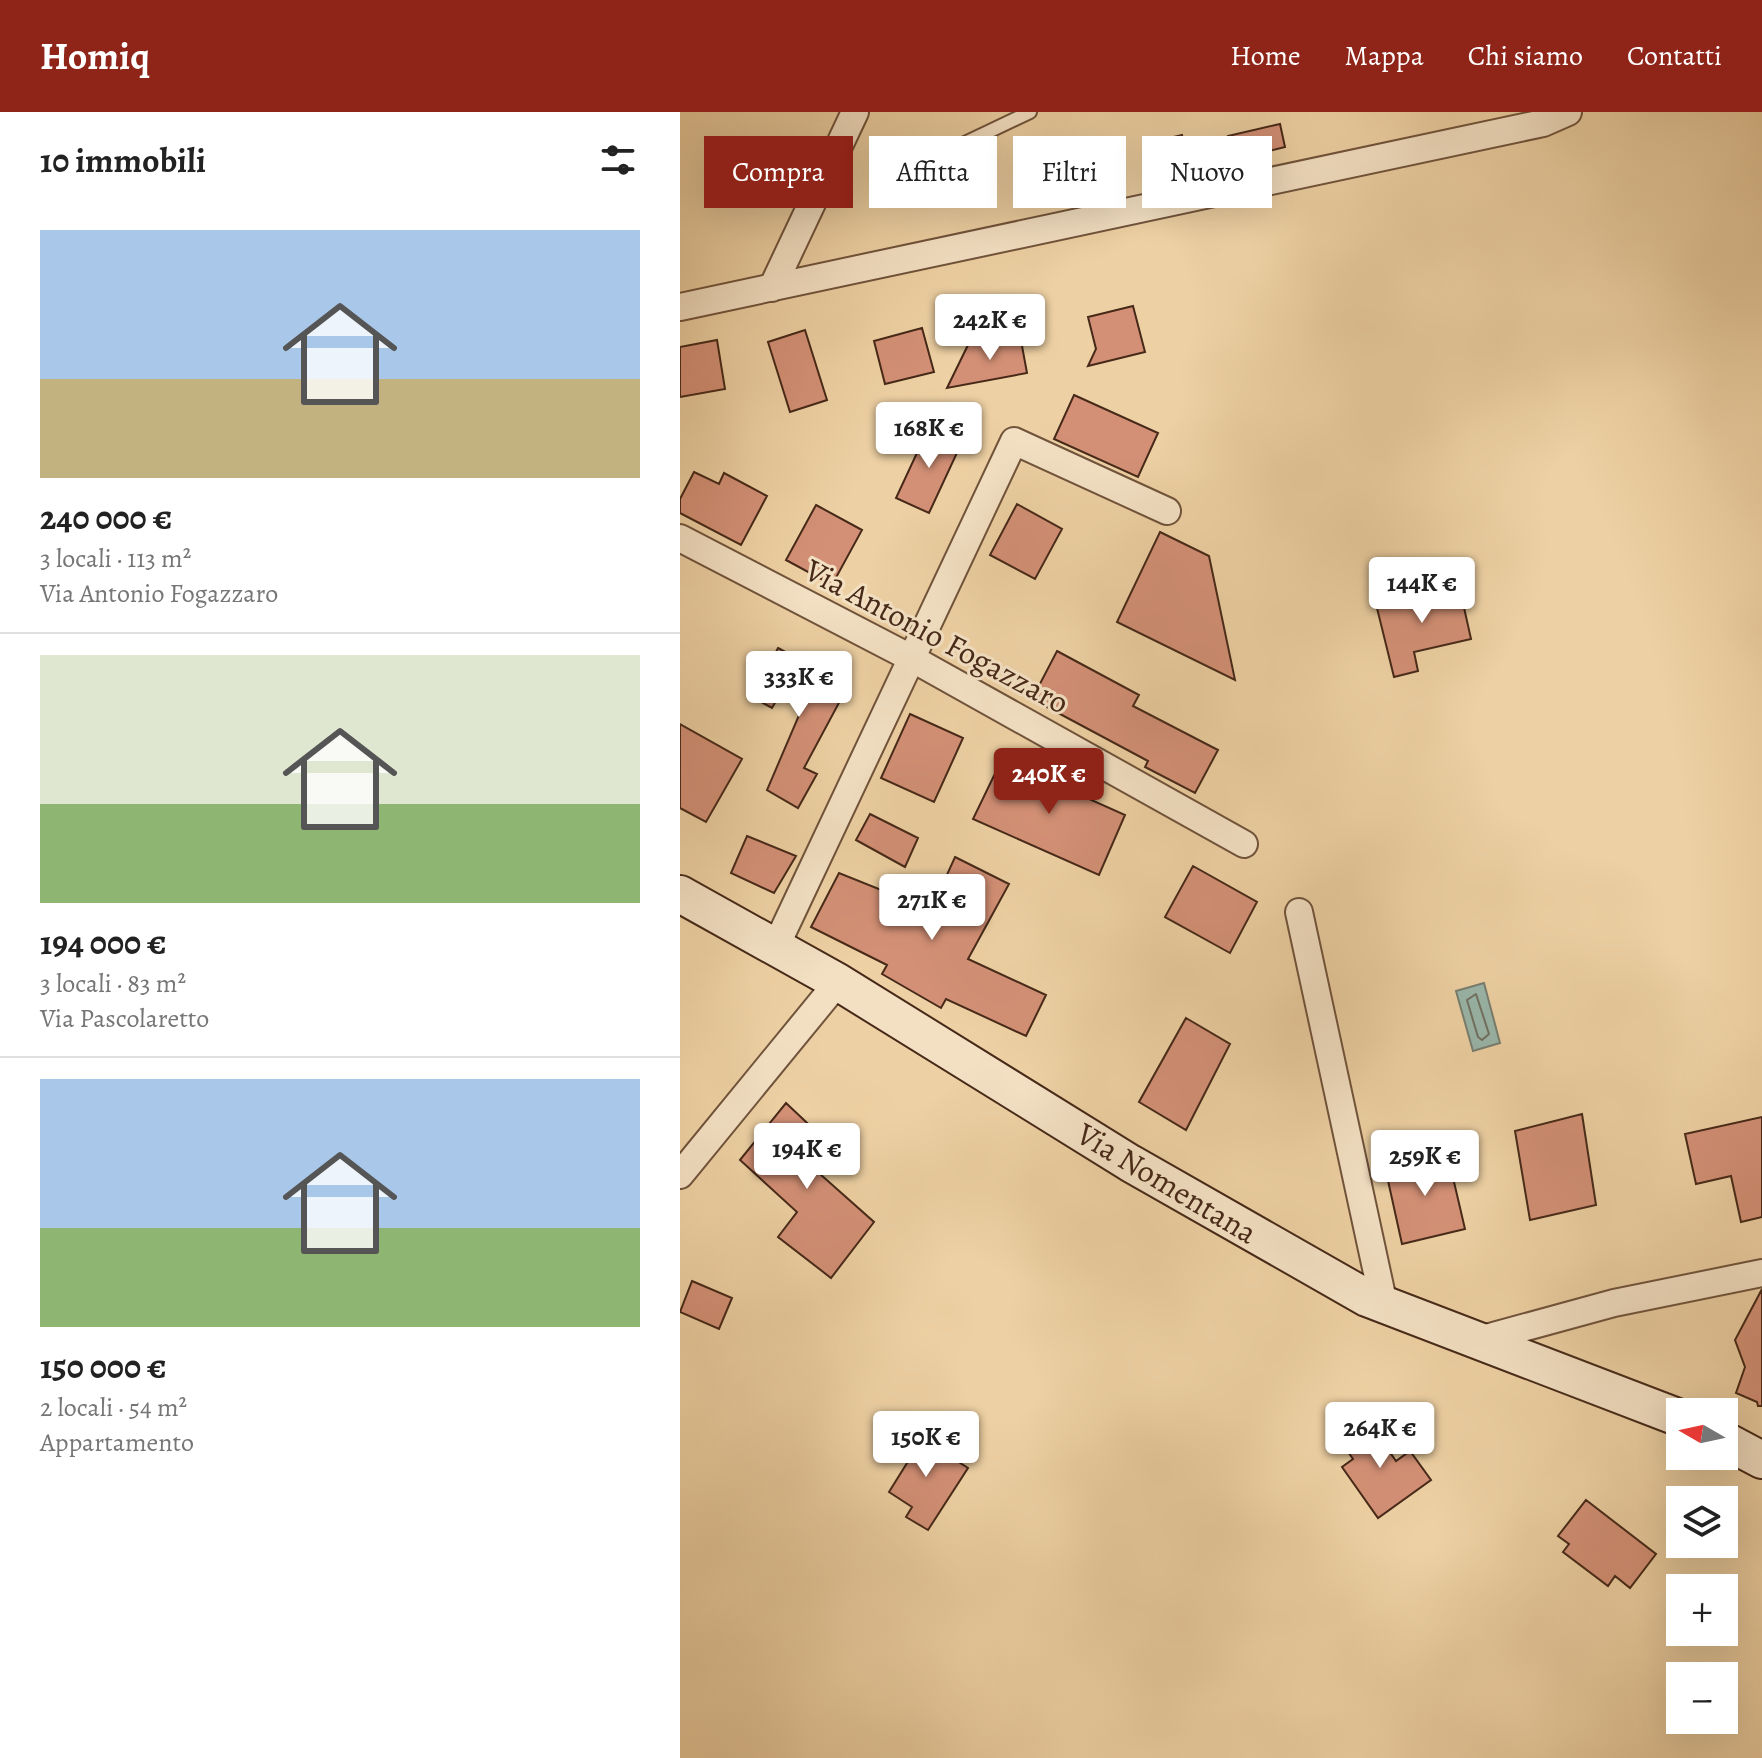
<!DOCTYPE html>
<html lang="it">
<head>
<meta charset="utf-8">
<style>
	:root { --surface:#fff; --page:#f6f6f6; --text:#222; --muted:#767676; --line:#e0e0e0; --accent:#8f2418 }
	body { margin:0; font-family:Alegreya,serif; background:var(--page); color:var(--text); height:100vh; display:flex; flex-direction:column; font-size:30px; white-space:nowrap }
	* { box-sizing:border-box; margin:0 }
	p { font-size:26px; color:var(--muted) }
	.icon { flex:none; width:44px; height:44px; fill:none; stroke:currentColor; stroke-width:2; stroke-linecap:round; stroke-linejoin:round }
	.map { position:relative; flex:1; overflow:hidden }
	.sheet { display:flex; flex-direction:column; background:var(--surface); width:680px }
	.sheet>* { flex:none }
	.guide { position:absolute; left:24px; top:24px; width:760px; height:72px; display:flex; gap:16px }
	.needle { width:52px; rotate:279deg }
	.buttons { position:absolute; left:986px; top:1286px; display:grid; gap:16px }
	.buttons a { display:grid; place-items:center; width:72px; height:72px; border-radius:0px; background:var(--surface); box-shadow:0 8px 32px #0002; font-size:40px }
	.price { position:absolute; translate:-50% -68px; padding:0 18px; border-radius:8px; background:#fff; color:#222; font-size:26px; line-height:52px; filter:drop-shadow(0 2px 4px #0008) }
	.price::after { content:''; position:absolute; left:50%; top:48px; width:24px; height:18px; margin-left:-12px; background:inherit; clip-path:polygon(0 0,100% 0,50% 100%) }
	.price.current { background:var(--accent); color:#fff }
	ul { padding:0; list-style:none }
	li { display:grid; align-content:center; gap:16px; height:424px; padding:0 40px }
	li+li { border-top:2px solid var(--line) }
	li span { display:grid; place-items:center; height:248px; border-radius:0px; color:#555 }
	li>.icon { margin-inline-start:auto }
	span .icon { width:144px; height:144px; fill:#fffc; stroke-width:1 }
	li b { font-size:34px }
	h2 { display:flex; justify-content:space-between; align-items:center; height:96px; padding:0 40px; font-size:34px }
	.pill { padding:0 28px; border-radius:0px; background:var(--surface); box-shadow:0 8px 32px #0002; font-size:28px; line-height:72px }
	.pill.current { background:var(--accent); color:#fff }
	header { display:flex; align-items:center; gap:48px; box-sizing:border-box; height:112px; padding:0 40px; background:var(--accent); color:#fff }
	header strong { font-size:38px }
	nav { display:flex; gap:44px; margin-inline-start:auto; font-size:28px }
	main { display:flex; flex:1; min-height:0 }
	.map>svg:first-child { display:block }
	.water { fill:#99b6aa; stroke:#787e70; stroke-width:2 }
	.lines { fill:none; stroke-linecap:round; stroke-linejoin:round }
	.shore { stroke:#707061; stroke-width:2 }
	.building { fill:#d39076; stroke:#462918; stroke-width:2 }
	.lane-casing { stroke:#70533b; stroke-width:16 }
	.street-casing { stroke:#70533b; stroke-width:30 }
	.secondary-casing { stroke:#462918; stroke-width:40 }
	.lane { stroke:#f3e0c3; stroke-width:12 }
	.street { stroke:#f3e0c3; stroke-width:26 }
	.secondary { stroke:#f3e0c3; stroke-width:36 }
	.labels { text-anchor:middle; dominant-baseline:central; stroke-width:6; stroke-linejoin:round; paint-order:stroke }
	.street-label { font-size:32px; fill:#462918; stroke:#f3e0c3 }
</style>
</head>
<body>
<header>
<strong>Homiq</strong>
<nav><a>Home</a><a>Mappa</a><a>Chi siamo</a><a>Contatti</a></nav>
</header>
<main>
<section class="sheet">
<h2>10 immobili<svg class="icon" aria-label="filters" viewBox="0 0 24 24"><path d="M4 7h16M4 17h16"/><circle cx="9" cy="7" r="2"/><circle cx="15" cy="17" r="2"/></svg></h2>
<ul>
<li><span style="background:linear-gradient(#a9c7e8 60%,#c2b280 0)"><svg class="icon" aria-label="home" viewBox="0 0 24 24"><path d="M3 11l9-7 9 7M6 9v11h12V9"/></svg></span><div><b>240 000 €</b><p>3 locali · 113 m²</p><p>Via Antonio Fogazzaro</p></div></li>
<li><span style="background:linear-gradient(#dfe7d0 60%,#8fb573 0)"><svg class="icon" aria-label="home" viewBox="0 0 24 24"><path d="M3 11l9-7 9 7M6 9v11h12V9"/></svg></span><div><b>194 000 €</b><p>3 locali · 83 m²</p><p>Via Pascolaretto</p></div></li>
<li><span style="background:linear-gradient(#a9c7e8 60%,#8fb573 0)"><svg class="icon" aria-label="home" viewBox="0 0 24 24"><path d="M3 11l9-7 9 7M6 9v11h12V9"/></svg></span><div><b>150 000 €</b><p>2 locali · 54 m²</p><p>Appartamento</p></div></li>
</ul>
</section>
<div class="map">
<svg width="1082" height="1646" viewBox="0 0 1082 1646">
	<rect width="100%" height="100%" fill="#edd0a3"/>
	<filter id="stains"><feTurbulence type="fractalNoise" baseFrequency=".0025" numOctaves="4"/><feColorMatrix values="0 0 0 0 .2 0 0 0 0 .09 0 0 0 0 .02 0 0 0 .5 -.17"/></filter>
	<radialGradient id="worn" r=".72"><stop offset=".6" stop-color="#630" stop-opacity="0"/><stop offset="1" stop-color="#630" stop-opacity=".3"/></radialGradient>
	<path class="water" d="M804,871l16,60 -27,8 -17,-60z"/>
	<g class="lines">
		<path class="shore" d="M796,882l13,40 -7,6 -4,-3 -11,-37z"/>
	</g>
	<path class="building" d="M600,12l5,23 -51,13 -6,-24z
		M502,23l7,24 -26,7 -6,-25z
		M453,194l12,46 -57,14 8,-17 -8,-32z
		M242,216l12,44 -49,12 -11,-43z
		M125,218l22,70 -37,12 -22,-70z
		M340,223l7,38 -80,15 21,-43z
		M37,228l8,49 -45,8v-50z
		M394,283l84,38 -20,44 -84,-38z
		M249,315l33,15 -33,71 -33,-15z
		M14,360l25,12 5,-11 43,23 -26,49 -61,-32v-14z
		M337,392l45,25 -27,50 -45,-24z
		M136,393l46,25 -30,55 -46,-25z
		M480,420l49,24 26,124 -118,-58z
		M779,473l12,54 -57,13 4,19 -24,6 -18,-73z
		M98,536l70,38 -44,82 13,6 -19,34 -31,-18 36,-84 -23,-12 -8,14 -20,-11z
		M377,539l82,44 -6,11 85,44 -23,43 -50,-26 3,-6 -116,-62z
		M230,602l53,24 -29,64 -53,-24z
		M0,612l62,35 -36,63 -26,-14z
		M324,643l38,18 -2,4 85,38 -26,60 -126,-56z
		M190,702l48,24 -13,29 -49,-27z
		M67,724l49,20 -22,37 -43,-20z
		M275,745l54,27 -41,75 78,36 -20,41 -80,-37 -5,9 -59,-34 5,-9 -76,-38 28,-54 92,37z
		M513,754l64,36 -27,51 -65,-36z
		M506,906l44,26 -44,86 -47,-28z
		M106,991l54,51 -20,20 54,48 -43,56 -53,-41 19,-25 -57,-52z
		M902,1002l14,91 -66,15 -15,-89z
		M1082,1005v100l-21,5 -10,-46 -35,8 -11,-50z
		M767,1040l18,77 -63,15 -17,-77z
		M12,1169l40,17 -13,31 -39,-17z
		M1082,1177v117h-4l-1,-4 -21,-9 9,-26 -10,-27z
		M687,1307l29,42 14,-10 21,29 -53,38 -36,-51 11,-8 -14,-20z
		M229,1318l59,38 -40,62 -22,-13 6,-10 -23,-15 18,-29 -13,-8z
		M906,1388l70,54 -26,34 -15,-12 -7,10 -45,-34 6,-8 -11,-8z"/>
	<g class="lines">
		<g class="lane-casing">
			<path id="lane" d="M222,61l128,-61"/>
		</g>
		<g class="street-casing">
			<path id="street" d="M92,176l83,-176
				M0,195l863,-184 25,-11
				M0,426l231,120 333,186
				M619,800l85,393
				M96,834l238,-505 153,70
				M0,1063l158,-193
				M795,1229l139,-38 148,-30"/>
		</g>
		<g class="secondary-casing">
			<path id="secondary" d="M0,782l158,88 292,181 237,135 313,120
				M1044,1328l38,20"/>
		</g>
		<use href="#lane" class="lane"/>
		<use href="#street" class="street"/>
		<use href="#secondary" class="secondary"/>
	</g>
	<g class="labels">
		<g class="street-label">
			<text transform="translate(257 524) rotate(28)">Via Antonio Fogazzaro</text>
			<text transform="translate(487 1071) rotate(31)">Via Nomentana</text>
		</g>
	</g>
	<rect width="100%" height="100%" filter="url(#stains)"/>
	<rect width="100%" height="100%" fill="url(#worn)"/>
</svg>
<div class="buttons">
<a><svg class="needle" viewBox="-14 -14 28 28"><path d="M0-13l5 13h-10z" fill="#e53935"/><path d="M0 13l5-13h-10z" fill="#767676"/></svg></a>
<a><svg class="icon" aria-label="layers" viewBox="0 0 24 24"><path d="M12 4l9 5-9 5-9-5zM3 14l9 5 9-5"/></svg></a>
<a>+</a>
<a>−</a>
</div>
<b class="price" style="left:310px;top:250px">242K €</b>
<b class="price" style="left:249px;top:358px">168K €</b>
<b class="price" style="left:742px;top:513px">144K €</b>
<b class="price" style="left:119px;top:607px">333K €</b>
<b class="price current" style="left:369px;top:704px">240K €</b>
<b class="price" style="left:252px;top:830px">271K €</b>
<b class="price" style="left:127px;top:1079px">194K €</b>
<b class="price" style="left:745px;top:1086px">259K €</b>
<b class="price" style="left:700px;top:1358px">264K €</b>
<b class="price" style="left:246px;top:1367px">150K €</b>
<div class="guide">
<a class="pill current">Compra</a>
<a class="pill">Affitta</a>
<a class="pill">Filtri</a>
<a class="pill">Nuovo</a>
</div>
</div>
</main>
</body>
</html>
